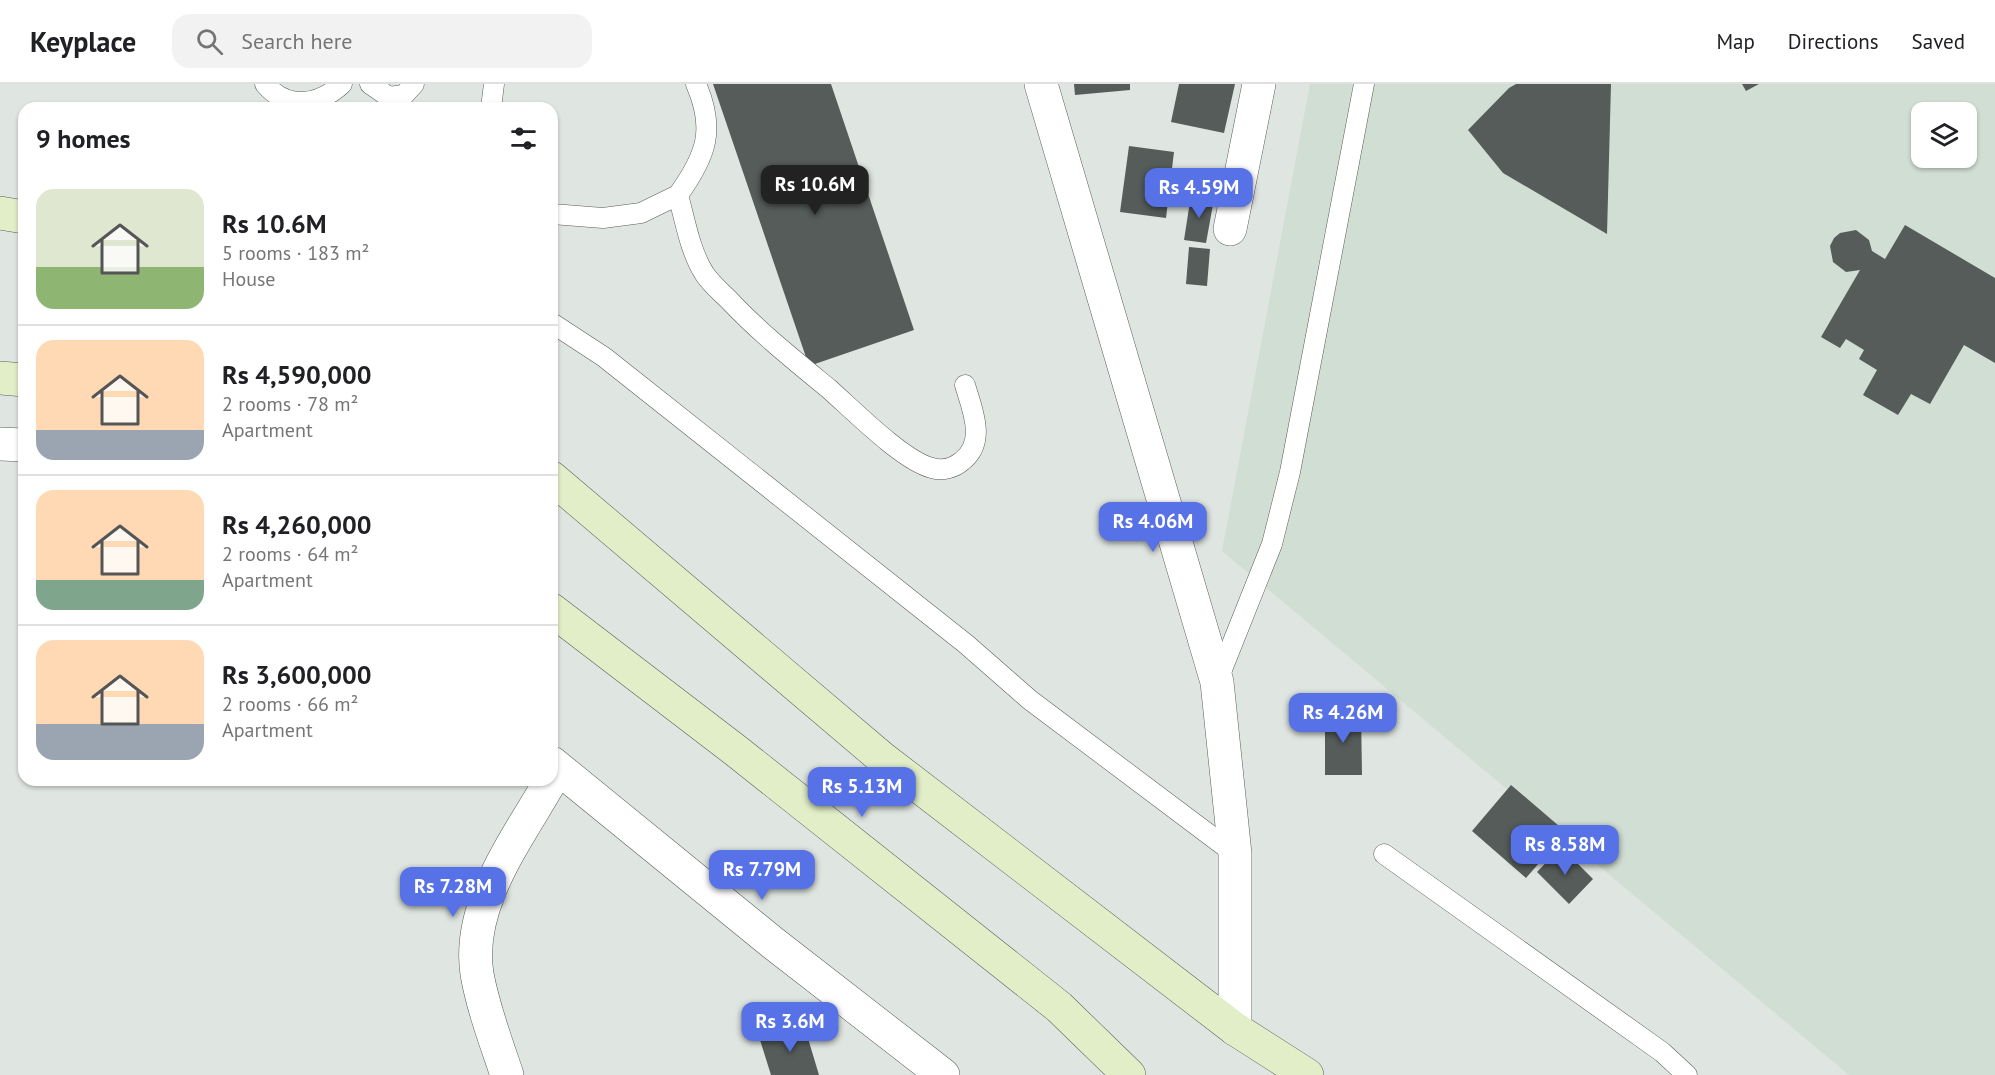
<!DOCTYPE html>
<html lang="en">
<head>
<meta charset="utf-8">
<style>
	:root { --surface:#fff; --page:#f2f2f2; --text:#202124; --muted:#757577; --line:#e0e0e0; --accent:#5771e7 }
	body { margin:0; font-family:"PT Sans",sans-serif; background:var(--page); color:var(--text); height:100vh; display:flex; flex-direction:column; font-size:22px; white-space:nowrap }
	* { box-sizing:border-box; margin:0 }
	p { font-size:20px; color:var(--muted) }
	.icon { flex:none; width:33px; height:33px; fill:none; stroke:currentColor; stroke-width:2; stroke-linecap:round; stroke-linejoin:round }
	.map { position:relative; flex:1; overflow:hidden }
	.drawer { position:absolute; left:18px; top:18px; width:540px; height:684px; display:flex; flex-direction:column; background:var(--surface); border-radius:18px; box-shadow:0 2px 4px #0004 }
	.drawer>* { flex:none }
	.controls { position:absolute; left:1911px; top:18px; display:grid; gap:12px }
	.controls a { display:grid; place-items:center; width:66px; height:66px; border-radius:12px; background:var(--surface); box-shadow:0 2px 4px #0004; font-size:30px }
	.price { position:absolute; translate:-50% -51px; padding:0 14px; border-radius:12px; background:var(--accent); color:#fff; font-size:20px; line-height:39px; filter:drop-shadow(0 2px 3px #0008) }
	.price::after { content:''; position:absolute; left:50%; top:36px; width:18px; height:14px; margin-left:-9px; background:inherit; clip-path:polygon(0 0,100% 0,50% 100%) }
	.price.selected { background:#222; color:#fff }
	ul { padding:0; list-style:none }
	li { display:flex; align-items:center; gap:18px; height:150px; padding:0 18px }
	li+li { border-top:2px solid var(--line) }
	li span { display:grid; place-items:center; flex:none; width:168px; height:120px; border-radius:18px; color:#555 }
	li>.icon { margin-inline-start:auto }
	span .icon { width:72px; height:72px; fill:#fffc; stroke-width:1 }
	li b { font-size:26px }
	h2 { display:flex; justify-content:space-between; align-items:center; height:72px; padding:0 18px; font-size:26px }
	header { display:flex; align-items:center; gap:36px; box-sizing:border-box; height:84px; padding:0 30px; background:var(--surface); border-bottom:2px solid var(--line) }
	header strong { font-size:28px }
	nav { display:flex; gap:33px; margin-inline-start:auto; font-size:21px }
	.search { width:420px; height:54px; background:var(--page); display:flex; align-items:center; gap:15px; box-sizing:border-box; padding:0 21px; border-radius:18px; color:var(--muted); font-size:22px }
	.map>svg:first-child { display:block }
	.built { fill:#d1ded3; fill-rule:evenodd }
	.building { fill:#555c5a }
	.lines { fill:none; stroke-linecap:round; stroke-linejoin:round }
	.service-casing { stroke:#585e59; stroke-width:21 }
	.minor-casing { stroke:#585e59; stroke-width:34 }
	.secondary-casing { stroke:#585e59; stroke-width:34 }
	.service { stroke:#fff; stroke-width:20 }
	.minor { stroke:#fff; stroke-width:33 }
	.secondary { stroke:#e1eec8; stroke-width:33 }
</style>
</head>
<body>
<header>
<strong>Keyplace</strong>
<div class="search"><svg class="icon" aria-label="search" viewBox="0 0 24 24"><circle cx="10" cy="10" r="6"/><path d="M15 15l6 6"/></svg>Search here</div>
<nav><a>Map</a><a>Directions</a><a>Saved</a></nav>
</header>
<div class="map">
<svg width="1995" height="991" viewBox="0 0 1995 991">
	<rect width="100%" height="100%" fill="#dfe5e0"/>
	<path class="built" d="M1310,0h685v991h-146l-627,-524zM1922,28h44v46h-44z"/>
	<path class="building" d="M713,0h118l83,246 -105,36z
		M1074,0h56v6l-55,5z
		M1179,0h56l-11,49 -53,-11z
		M1516,0h95l-4,150 -104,-61 -35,-43 41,-42z
		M1742,0h17l-13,7z
		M1129,62l45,6 -8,66 -46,-6z
		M1191,111l23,4 -8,44 -22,-3z
		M1905,141l90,53v85l-31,-18 -34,59 -19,-10 -13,21 -35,-20 14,-25 -18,-11 5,-9 -18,-11 -6,9 -19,-11 39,-67 -14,2 -13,-10 -3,-16 4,-8 6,-5 16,-3 13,10 3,11 13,8z
		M1189,163l21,2 -3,37 -21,-2z
		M1361,628l1,63h-37v-62z
		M1511,701l55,47 -40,46 -54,-47z
		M1561,763l32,32 -24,25 -32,-32z
		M804,941l15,50h-48l-11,-35z"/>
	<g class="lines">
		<g class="service-casing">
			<path id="service" d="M265,0c22,26 53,22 77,0
				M370,0l19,13 15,-2 10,-11
				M696,0c20,46 10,72 -18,111 7,25 12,56 26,78 6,10 17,19 25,27 30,32 65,60 99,88 24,21 75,73 104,80 11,3 22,0 30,-7 25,-19 10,-52 3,-76
				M491,24l3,-24
				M552,130l51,4 38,-5 37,-18
				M552,239l52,34 362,287 64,56 205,154
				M1217,598l55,-138 18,-72 74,-388
				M1384,770l278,198 25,23"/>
		</g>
		<g class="minor-casing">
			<path id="minor" d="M1041,0l176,598 18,172v175
				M1230,145l29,-145
				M0,360l24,1
				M552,679l221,180 170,132
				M507,991c-11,-33 -24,-67 -30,-101 -11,-70 42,-137 74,-194"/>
		</g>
		<g class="secondary-casing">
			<path id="secondary" d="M0,129l24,4
				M0,294l24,2
				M552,394l330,280 353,271 72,46
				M552,526l183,140 324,257 70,68"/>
		</g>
		<use href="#service" class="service"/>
		<use href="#minor" class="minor"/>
		<use href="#secondary" class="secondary"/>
	</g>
</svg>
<div class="controls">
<a><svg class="icon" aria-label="layers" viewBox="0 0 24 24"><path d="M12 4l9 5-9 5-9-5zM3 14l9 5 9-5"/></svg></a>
</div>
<b class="price selected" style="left:815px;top:132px">Rs 10.6M</b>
<b class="price" style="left:1199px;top:135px">Rs 4.59M</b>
<b class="price" style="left:1153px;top:469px">Rs 4.06M</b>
<b class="price" style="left:1343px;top:660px">Rs 4.26M</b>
<b class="price" style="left:862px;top:734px">Rs 5.13M</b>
<b class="price" style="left:1565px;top:792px">Rs 8.58M</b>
<b class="price" style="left:762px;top:817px">Rs 7.79M</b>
<b class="price" style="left:453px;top:834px">Rs 7.28M</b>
<b class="price" style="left:790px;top:969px">Rs 3.6M</b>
<section class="drawer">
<h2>9 homes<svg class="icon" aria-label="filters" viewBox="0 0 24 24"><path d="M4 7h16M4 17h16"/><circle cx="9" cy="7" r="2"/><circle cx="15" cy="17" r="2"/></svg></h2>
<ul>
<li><span style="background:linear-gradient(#dfe7d0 65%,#8fb573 0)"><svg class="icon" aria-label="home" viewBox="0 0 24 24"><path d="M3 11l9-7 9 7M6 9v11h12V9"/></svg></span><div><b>Rs 10.6M</b><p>5 rooms · 183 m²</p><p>House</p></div></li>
<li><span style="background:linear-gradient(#ffd9b3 75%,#9aa5b1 0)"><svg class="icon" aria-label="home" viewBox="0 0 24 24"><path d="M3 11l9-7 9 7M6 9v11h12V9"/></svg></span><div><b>Rs 4,590,000</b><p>2 rooms · 78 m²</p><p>Apartment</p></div></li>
<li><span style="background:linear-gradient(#ffd9b3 75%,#7fa58c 0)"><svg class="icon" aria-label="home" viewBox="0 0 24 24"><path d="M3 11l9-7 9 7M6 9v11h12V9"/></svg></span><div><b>Rs 4,260,000</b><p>2 rooms · 64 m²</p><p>Apartment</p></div></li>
<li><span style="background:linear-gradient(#ffd9b3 70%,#9aa5b1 0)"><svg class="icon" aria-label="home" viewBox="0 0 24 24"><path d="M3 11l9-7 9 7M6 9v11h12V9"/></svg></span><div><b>Rs 3,600,000</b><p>2 rooms · 66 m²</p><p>Apartment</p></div></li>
</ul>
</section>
</div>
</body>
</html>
